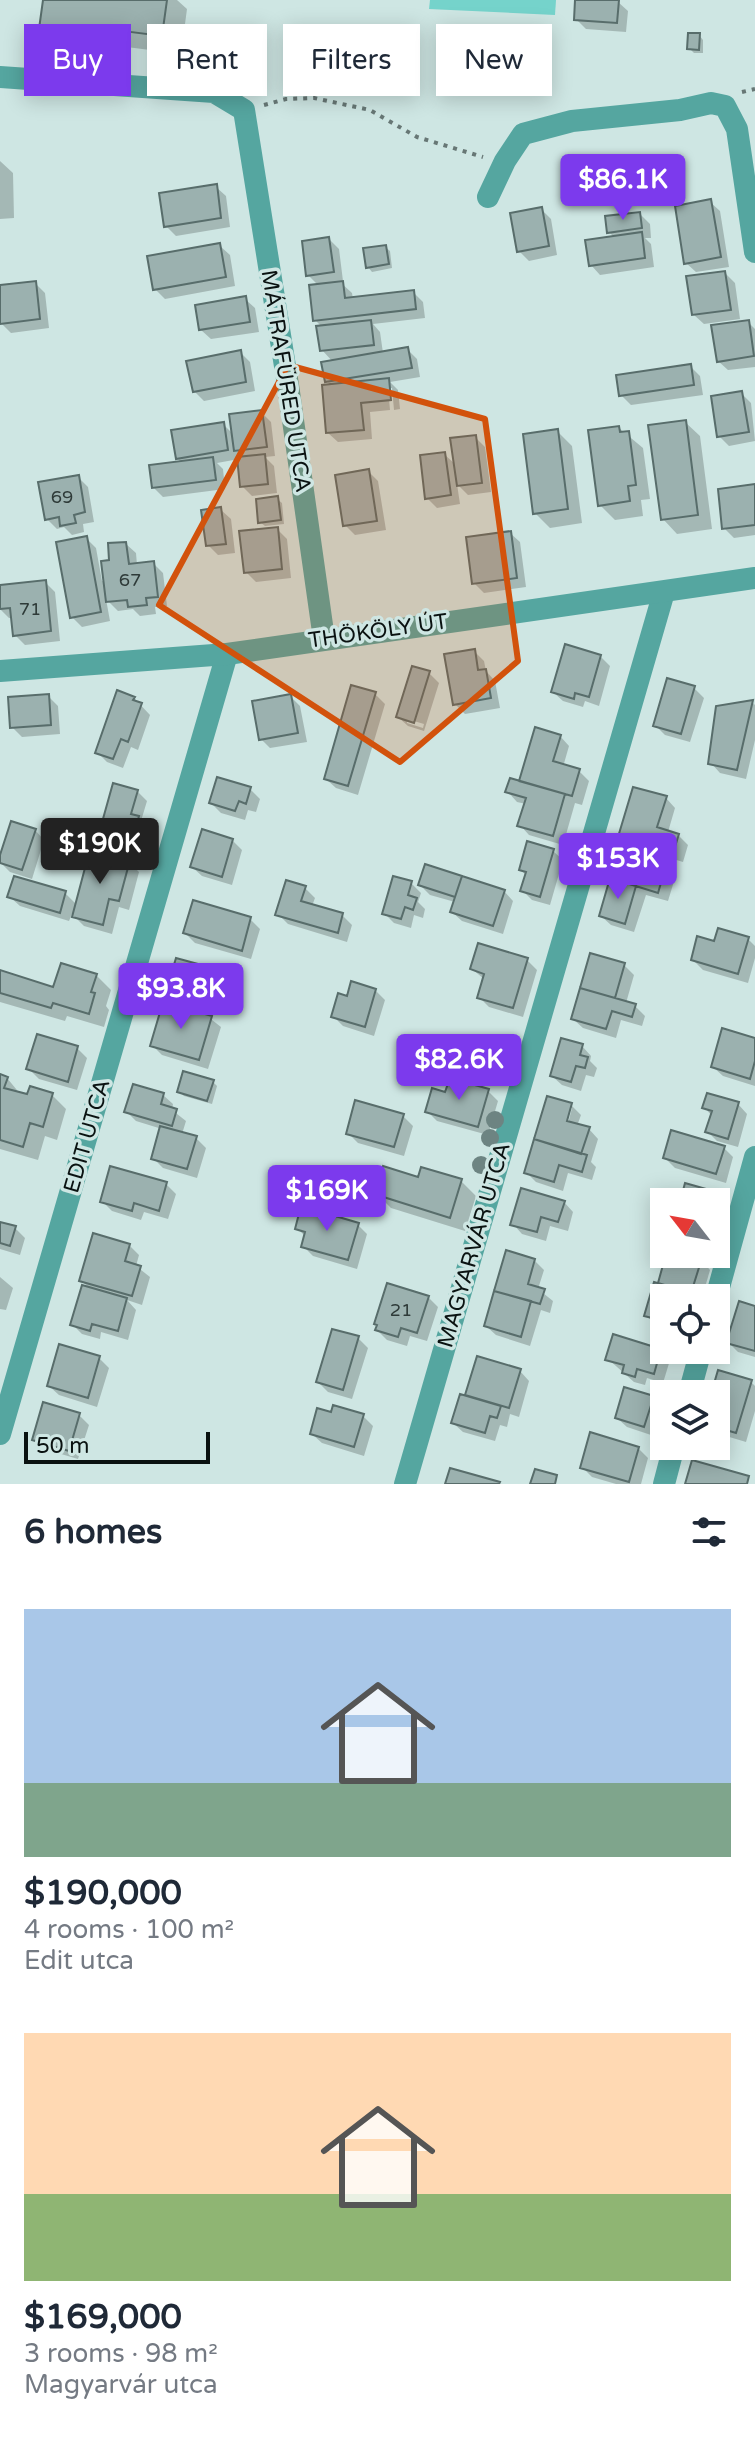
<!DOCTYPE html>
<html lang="en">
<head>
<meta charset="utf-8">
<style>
	:root { --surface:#fff; --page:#f6f6f7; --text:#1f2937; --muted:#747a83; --accent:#7c3aed }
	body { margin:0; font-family:"Varela Round",sans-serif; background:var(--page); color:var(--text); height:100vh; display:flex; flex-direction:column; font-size:30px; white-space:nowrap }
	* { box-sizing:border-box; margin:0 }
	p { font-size:26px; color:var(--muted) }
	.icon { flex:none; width:44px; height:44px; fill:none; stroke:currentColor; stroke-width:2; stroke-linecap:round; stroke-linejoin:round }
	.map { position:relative; height:1484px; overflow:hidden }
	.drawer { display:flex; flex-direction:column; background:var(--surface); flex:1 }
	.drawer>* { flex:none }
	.top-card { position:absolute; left:24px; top:24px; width:708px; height:72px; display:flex; gap:16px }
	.needle { width:52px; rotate:301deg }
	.controls { position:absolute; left:650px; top:1188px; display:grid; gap:16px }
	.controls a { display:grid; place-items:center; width:80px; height:80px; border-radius:0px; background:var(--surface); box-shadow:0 4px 20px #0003; font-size:40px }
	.scale { position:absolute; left:24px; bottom:20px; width:186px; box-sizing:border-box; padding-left:8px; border:4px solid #0a1211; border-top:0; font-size:22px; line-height:28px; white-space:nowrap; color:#0a1211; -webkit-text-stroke:6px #cee6e3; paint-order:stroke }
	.price { position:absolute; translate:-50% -68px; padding:0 18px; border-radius:8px; background:var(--accent); color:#fff; font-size:26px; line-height:52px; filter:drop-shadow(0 2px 4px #0008) }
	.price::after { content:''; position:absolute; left:50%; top:48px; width:24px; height:18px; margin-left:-12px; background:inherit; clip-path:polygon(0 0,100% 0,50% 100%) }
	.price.on { background:#222; color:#fff }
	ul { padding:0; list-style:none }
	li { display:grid; align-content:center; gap:16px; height:424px; padding:0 24px }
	li span { display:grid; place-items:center; height:248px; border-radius:0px; color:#555 }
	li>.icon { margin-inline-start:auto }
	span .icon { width:144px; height:144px; fill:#fffc; stroke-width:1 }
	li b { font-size:34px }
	h2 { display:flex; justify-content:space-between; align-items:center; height:96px; padding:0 24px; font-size:34px }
	.pill { padding:0 28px; border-radius:0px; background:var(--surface); box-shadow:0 4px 20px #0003; font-size:28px; line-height:72px }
	.pill.on { background:var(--accent); color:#fff }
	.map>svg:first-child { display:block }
	.green { fill:#75d3cb }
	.shadow { fill:#0003; fill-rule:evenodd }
	.building { fill:#9bb1af; stroke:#586d6b; stroke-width:2 }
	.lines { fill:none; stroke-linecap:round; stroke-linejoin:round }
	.path { stroke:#677775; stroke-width:4; stroke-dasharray:4 6; stroke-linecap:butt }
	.minor { stroke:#55a6a0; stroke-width:22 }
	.tertiary { stroke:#55a6a0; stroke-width:22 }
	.tree { fill:#6d8482 }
	.marked { fill:#d2520c; fill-opacity:0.2; stroke:#d2520c; stroke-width:6; stroke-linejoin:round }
	.labels { text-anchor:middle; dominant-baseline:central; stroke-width:7; stroke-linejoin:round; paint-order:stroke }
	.number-label { font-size:18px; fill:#2e3a38 }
	.street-label { font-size:22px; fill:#0a1211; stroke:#cee6e3 }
</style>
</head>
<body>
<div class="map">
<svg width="755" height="1484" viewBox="0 0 755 1484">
	<rect width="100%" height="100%" fill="#cee6e3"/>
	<path class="green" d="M430,0h126l-1,15 -126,-6z"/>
	<path class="shadow" d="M45,0h132l10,9 -6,45 -70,-9 -1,9 -50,-7 -19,-19z
		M577,0l41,2 10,9 -2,21 -40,-3 -10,-10z
		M699,35l4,5v13h-9l-5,-5z
		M0,161l13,12 1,45 -14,1z
		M216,187l10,9 4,31 -54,9 -10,-10z
		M710,202l10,9 9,56 -33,5 -10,-9z
		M541,209l10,10 6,36 -28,6 -10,-10z
		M640,214l10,10 1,14h-6l6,6 3,23 -54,8 -9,-10 24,-27 -6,-6z
		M329,239l10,10 4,32 -3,1 12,11 1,6 60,-7 10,10 2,16 -52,6 7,8 3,21 24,-4 10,10 3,18 -30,5 8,8 2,19 -6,1 -2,-22h-4l2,22 -20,2 2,27 -34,3 -10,-9 3,-47 -4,-5 6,-19 -11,-12 1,-22 -8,-8 4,-34 -11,-11z
		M220,246l10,9 5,31 -70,13 -10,-10z
		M385,247l5,4 2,17 -20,4 -4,-5z
		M725,273l10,10 5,36 -36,5 -10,-9z
		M35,283l10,10 4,35 -38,5 -10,-10 -1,-36z
		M245,299l10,9 4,24 -48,7 -10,-9z
		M748,322l7,7v38l-27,3 -10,-9z
		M240,352l10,10 5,29 -51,10 -10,-10z
		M690,366l10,10 3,19 -72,10 -10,-10z
		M741,393l10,10 4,38 -26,5 -10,-10z
		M261,412l10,10 4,34 -10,1 9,9 3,27 -25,3 -10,-10 -3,-27 -22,4 6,6 2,20 -62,8 -10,-10 29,-24 -5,-5 46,-34 11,11z
		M685,422l15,14 12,93 -35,5 -14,-15z
		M619,428l24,20 7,51 -9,1 2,16 -28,4 -15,-15z
		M557,431l15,15 10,77 -32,5 -15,-15z
		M475,437l10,10 6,45 -23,3 -11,-11 3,20 -23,4 -10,-10 17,-44 12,11z
		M368,471l10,10 8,49 -31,5 -10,-10z
		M78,477l10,10 6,35 -11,2 1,8 -12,3 -8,-8 -7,2 -10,-10z
		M755,486v49l-21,3 -10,-10z
		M277,499l5,4 2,21 -19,2 -5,-4z
		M221,510l10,9 4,34 -17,2 -10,-10z
		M277,529l10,10 4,39 -35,4 -10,-10z
		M510,533l10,9 6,45 -42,6 -10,-10z
		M86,538l10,10 6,33h4l6,-20 14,-17 10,9 1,12 16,-2 10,10 4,33 -12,1 1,7 -16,2 -7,-7 -15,2 -12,-12 4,22 -28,6 -10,-10z
		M45,582l10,10 5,49 -35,4 -10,-10 -2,-17h-4l-9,-9v-22z
		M474,651l10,10 2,10 9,10 5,27 -35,6 -10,-10z
		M600,656l10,10 -11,40 -14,-5 -2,6 -20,-6 -10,-9z
		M429,673l10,10 -15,48 -16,-5 -10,-9zM407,719l17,5 -1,4 -16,-5z
		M694,688l10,10 -14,44 -25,-7 -10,-10z
		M375,694l10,10 -27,91 -22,-7 -10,-9z
		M48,696l10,10 2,28 -38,3 -10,-10z
		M290,696l10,10 7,36 -37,6 -9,-9z
		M134,698l16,17 -12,35 -7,-3 -8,21 -16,-6 -10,-10z
		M752,702l3,3v35l-9,39 -26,-6 -9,-10z
		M560,736l9,10 -6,21 16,4 10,10 -7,24 -7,-2 -12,42 -34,-10 -9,-10 6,-21 -9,-2 -9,-10 13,-9z
		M250,789l10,10 -4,13 -8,-2 -3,10 -24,-7 -10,-10z
		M137,791l10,10 -6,20 7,6 -5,17 -30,-8 -10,-10z
		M666,798l9,10 -7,24 10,3 10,10 -5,17 -53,-16 -9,-10z
		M35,830l9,10 -12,39 -22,-7 -10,-10z
		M232,840l10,10 -10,35 -30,-9 -10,-9z
		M553,851l10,9 -13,45 -18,-5 -10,-10 5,-14 -6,-6z
		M91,852l38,10 10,10 -10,38 -10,-3 -7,27 -28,-8 -12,-12 -3,7 -49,-15 -10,-9 55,-4 12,12z
		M619,854l46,14 10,10 -7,23 -22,-6 -12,37 -23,-7 -10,-9z
		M411,883l10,10 -3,9 7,7 -2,9 -9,-3 -3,13 -17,-5 -10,-10z
		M420,885l84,6 9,10 -10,33 -41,-13 -10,-9 3,-10 -25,-7z
		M305,888l10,10 -3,8 30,9 10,10 -5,17 -59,-18 -10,-10z
		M250,919l10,10 -9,30 -56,-16 -10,-10z
		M748,939l7,7v12l-7,25 -45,-13 -10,-10 23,-16z
		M592,956l32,9 10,10 -8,28 9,3 10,10 -3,10 -21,-6 -5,18 -33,-10 -10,-9z
		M177,960l31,9 10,10 -11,37 14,11 -13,42 -46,-14 -10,-10z
		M527,960l10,10 -14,47 -34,-10 -10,-10 5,-18 -12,-10z
		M0,972l55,17 41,-14 15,15 -5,16 3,4 -5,17 -37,-11 -2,5 -65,-19z
		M375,990l10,10 -11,36 -31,-10 -9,-9 14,-19z
		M755,1040v46l-32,-10 -10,-9z
		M582,1046l9,10 -1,5 7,7 -3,9 -8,-2 -5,16 -19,-6 -10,-9z
		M77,1048l10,10 -10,32 -38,-11 -10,-10z
		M0,1076l7,2 14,17h31l14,14 -9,31 -12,-4 -7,24 -38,-11z
		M213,1082l4,4 -5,18 -28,-8 -5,-4z
		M488,1091l10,10 -10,34 -51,-14 -10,-10 20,-17z
		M163,1095l10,9 -1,6 14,11 -4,13 14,4 10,10 -9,30 -34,-10 -10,-10 9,-29 -26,-8 -9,-9z
		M548,1098l23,7 10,10 -4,11 12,3 9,10 -7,23 5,5 -4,13 -24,-7 -5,18 -27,-9 -10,-10zM568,1108h4l-6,23 -4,-1z
		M738,1104l9,10 -9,33 -21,-6 -9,-9 4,-16 -8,-9z
		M403,1116l10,10 -9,30 -46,-13 -10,-10z
		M723,1147l10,10 -7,26 -51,-15 -10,-10z
		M420,1180l41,1 15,15 -11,35 -74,-23 -14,-14z
		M166,1184l10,10 -8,25 -24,-7 -3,8 -29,-9 -10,-10z
		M718,1195l10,10 -9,33 -3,-1v-35h-34z
		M564,1202l9,10 -5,19 -18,-5 -4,15 -24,-7 -9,-10z
		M0,1224l15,4 10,10 -5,17 -20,-6z
		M358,1225l9,9 -10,35 -44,-13 -10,-10 3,-9 -9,-9z
		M129,1245l10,10 -3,11 14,11 -8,28 -15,-5 9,10 -8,30 -27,-8 -1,7 -18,-5 -10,-10 18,-35 -9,-9z
		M668,1254h12l21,6 9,10 -8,28h-38v29l-8,-2 -10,-10z
		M534,1260l10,10 -6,19 15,12 -3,12 -9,-3 -11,36 -34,-11 -10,-9z
		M0,1277l13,11 -7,22 -6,-1z
		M428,1297l10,10 -11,34 -17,-5 -3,10 -20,-6 -10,-10z
		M755,1308v49l-17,-5 -10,-10z
		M358,1338l10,10 -16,51 -24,-7 -10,-10z
		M660,1350l10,10 -7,23 -16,-5 -2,7 -11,-3 -26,-23z
		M99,1358l10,10 -12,39 -38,-12 -10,-9z
		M478,1359l42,12 9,10 -10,36 -9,-3 -3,13 -7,-2 -5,16 -32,-9 -10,-9 13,-25z
		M751,1382l4,4v25l-9,31 -30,-9v-39h-2z
		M653,1398l9,9 -8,29 -27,-9 -10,-9z
		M79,1415l10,10 -11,34 -34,-10 -10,-9z
		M363,1416l10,10 -9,30 -42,-13 -10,-9z
		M638,1448l10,10 -7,26h-25l-24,-7 -10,-10z"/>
	<path class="building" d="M43,0h124l-5,36 -70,-9 -1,9 -52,-7z
		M575,0h44l-2,23 -43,-3z
		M688,33h12l-1,17 -12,-1z
		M217,184l4,34 -57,9 -5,-34z
		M711,199l10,58 -37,7 -9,-58z
		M542,207l7,39 -32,6 -7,-39z
		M640,212l2,16 -35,5 -2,-17z
		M642,232l3,26 -56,8 -4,-26z
		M329,237l5,35 -28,4 -4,-35z
		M220,243l6,34 -73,13 -6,-34z
		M386,245l3,19 -23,4 -3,-20z
		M725,271l6,39 -39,5 -6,-39z
		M36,281l4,38 -40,5v-39z
		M343,281l2,17 69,-8 2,19 -103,12 -4,-36z
		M246,296l4,26 -51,8 -4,-25z
		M371,320l3,25 -54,6 -4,-25z
		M749,320l5,36 -37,6 -6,-37z
		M408,347l4,21 -87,14 -4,-20z
		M241,350l5,32 -53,10 -7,-31z
		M691,364l3,21 -75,11 -3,-21z
		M389,378l2,22 -30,3 3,27 -38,3 -4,-48z
		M742,391l7,41 -32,5 -6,-41z
		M262,410l5,37 -33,4 -5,-37z
		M686,420l12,95 -37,5 -13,-95z
		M224,422l4,28 -52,9 -5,-29z
		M619,426l1,6 9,-1 7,54 -8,1 2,15 -32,5 -10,-76z
		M558,429l10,80 -35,5 -10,-80z
		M476,435l6,48 -25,3 -7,-48z
		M445,452l6,43 -26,4 -5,-44z
		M265,454l3,30 -28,3 -3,-30z
		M213,457l3,23 -64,8 -3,-23z
		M369,469l8,52 -34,5 -8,-51z
		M79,475l6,37 -11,3 2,8 -16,3 -1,-9 -14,3 -7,-38z
		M755,484v41l-33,4 -4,-40z
		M278,496l3,24 -23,3 -2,-24z
		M221,507l5,37 -20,2 -5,-36z
		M278,527l4,42 -38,4 -5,-42z
		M511,531l6,47 -45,6 -6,-47z
		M87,536l14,76 -31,6 -14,-76z
		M126,542l3,22 25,-3 4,36 -12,1 1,7 -19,2 -1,-7 -21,2 -5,-41 8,-1 -1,-17z
		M46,580l5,51 -38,5 -3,-28 -10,1v-24z
		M565,644l36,11 -12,42 -14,-4 -1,6 -23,-7z
		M475,649l3,21 8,-1 5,29 -38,7 -9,-51z
		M412,666l18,5 -16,52 -18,-6z
		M667,678l28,8 -14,48 -28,-8z
		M351,685l25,7 -28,94 -24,-7z
		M117,690l18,7 -2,3 9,3 -14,39 -7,-3 -8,20 -18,-6z
		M49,694l2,31 -41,3 -2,-31z
		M291,694l7,39 -39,7 -7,-39z
		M753,700l-16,70 -29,-6 8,-58z
		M535,727l26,8 -8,26 27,8 -8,27 -53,-15z
		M217,777l34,10 -5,17 -7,-3 -4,10 -26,-8z
		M510,778l55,16 -12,42 -36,-10 9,-28 -21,-6z
		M113,783l25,7 -7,24 8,2 -5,19 -33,-9z
		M633,787l34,9 -10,31 22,7 -6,19 -55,-16z
		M11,821l25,8 -14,41 -22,-7v-8z
		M202,829l31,10 -11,38 -32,-10z
		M527,841l27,8 -14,48 -20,-6 6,-19 -7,-2z
		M90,849l40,11 -11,41 -10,-2 -6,26 -31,-8z
		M618,852l48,14 -8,27 -48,-15z
		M425,864l37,12 -7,21 -37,-12z
		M14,876l52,15 -6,22 -53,-16z
		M393,876l19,5 -4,14 9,3 -4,12 -8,-3 -4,12 -19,-5z
		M462,876l43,14 -12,36 -43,-14z
		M610,878l26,8 -11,38 -26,-8z
		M286,880l20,6 -5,15 42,12 -5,20 -63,-18z
		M193,900l58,17 -9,34 -59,-18z
		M718,928l31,9 -11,37 -47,-14 6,-24 17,5z
		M478,943l50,15 -15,50 -36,-10 7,-24 -14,-5z
		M590,953l35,10 -10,35 -35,-10z
		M176,958l33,9 -13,44 -33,-9z
		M61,963l36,11 -6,18 4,1 -6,21 -36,-11 -2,5 -51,-15v-23l53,17z
		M351,981l25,8 -11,38 -34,-10 7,-24 9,3z
		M580,988l56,16 -4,13 -20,-6 -6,18 -35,-10z
		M163,1002l49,14 -13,44 -49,-14z
		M722,1028l33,10v23l-5,18 -39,-12z
		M37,1034l41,12 -10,36 -42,-13z
		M561,1038l22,6 -3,11 8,2 -3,11 -9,-2 -5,16 -21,-6z
		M183,1071l31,9 -7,21 -30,-9z
		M0,1074l8,3 -4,11 23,6 3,-8 23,7 -10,34 -13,-4 -7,24 -23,-7z
		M450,1078l39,11 -11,38 -53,-15 7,-24 13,4z
		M133,1084l31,9 -3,11 16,5 -5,17 -48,-14z
		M707,1093l32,9 -11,37 -23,-7 7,-21 -10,-3z
		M547,1096l25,7 -5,18 23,6 -9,27 -47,-15z
		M355,1100l49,14 -10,33 -48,-13z
		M160,1126l37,10 -10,33 -36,-10z
		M671,1130l54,16 -9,28 -53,-16z
		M534,1139l53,16 -5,17 -23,-7 -5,17 -30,-9z
		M110,1166l57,16 -8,29 -25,-8 -2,8 -32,-9z
		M383,1166l35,11 3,-10 41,12 -12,39 -76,-24z
		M685,1183l35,10 -4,12v-3h-36z
		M521,1188l44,13 -7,21 -17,-5 -4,15 -27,-7z
		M301,1206l58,17 -11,37 -47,-13 4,-15 -10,-3z
		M0,1222l16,4 -6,20 -10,-3z
		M93,1233l37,11 -5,17 16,5 -9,30 -53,-15z
		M506,1250l29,9 -7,25 17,5 -5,15 -46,-13z
		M666,1254h21l15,4 -11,35 -33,-10z
		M654,1282l37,11 -1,5h-26v23l-20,-5z
		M387,1283l42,13 -12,37 -16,-5 -3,9 -23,-7 2,-5 -3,-1z
		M82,1285l45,13 -9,33 -26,-7 -2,7 -20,-6z
		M494,1291l37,10 -10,36 -37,-11z
		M739,1301l16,5v45l-29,-8z
		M332,1329l27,7 -16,54 -27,-8z
		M613,1334l48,15 -7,25 -17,-5 -2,8 -13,-4 2,-8 -19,-5z
		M59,1344l41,12 -12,42 -41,-12z
		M477,1356l44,13 -12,39 -44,-13z
		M718,1370l34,10 -16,53 -20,-6v-33h-5z
		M624,1387l30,9 -10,31 -29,-9z
		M460,1394l41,12 -4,12 -7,-2 -5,17 -34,-10z
		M43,1402l37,11 -11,38 -37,-11z
		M333,1405l31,9 -10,33 -44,-13 7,-26 14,4z
		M590,1432l49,15 -10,35 -49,-14z
		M692,1460l57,16 -2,8h-62z
		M450,1468l50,14 -1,2h-54z
		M535,1469l22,6 -2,9h-25z"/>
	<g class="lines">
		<path class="path" d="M742,92l13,-3
			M264,105l22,-6 28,-1 56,12 47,27 66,20"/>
		<path class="minor" d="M0,77l214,15 30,18 44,275 36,254
			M488,197l17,-36 18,-27 49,-13 108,-11 31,-7 14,3 12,23 18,123
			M716,1298l39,-141
			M689,1394l12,-44
			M0,1434l227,-780
			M405,1484l259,-892
			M664,1484l10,-38"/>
		<path class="tertiary" d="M0,671l227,-17 528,-76"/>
	</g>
	<g class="tree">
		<circle cx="495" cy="1120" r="9"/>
		<circle cx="490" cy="1138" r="9"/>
		<circle cx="481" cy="1165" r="9"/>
	</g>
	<path class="marked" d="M288,365l197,54 33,242 -118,101 -241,-157z"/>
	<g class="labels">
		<g class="number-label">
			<text x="62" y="497">69</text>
			<text x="130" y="580">67</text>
			<text x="30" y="609">71</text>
			<text x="401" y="1310">21</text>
		</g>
		<g class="street-label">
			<text transform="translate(286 381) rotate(81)">MÁTRAFÜRED UTCA</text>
			<text transform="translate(378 631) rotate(-8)">THÖKÖLY ÚT</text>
			<text transform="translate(87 1136) rotate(-74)">EDIT UTCA</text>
			<text transform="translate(474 1245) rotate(-74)">MAGYARVÁR UTCA</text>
		</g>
	</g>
</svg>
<div class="controls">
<a><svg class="needle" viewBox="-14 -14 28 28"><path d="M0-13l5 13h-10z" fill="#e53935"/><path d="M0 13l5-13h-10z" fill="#747a83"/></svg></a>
<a><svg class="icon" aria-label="locate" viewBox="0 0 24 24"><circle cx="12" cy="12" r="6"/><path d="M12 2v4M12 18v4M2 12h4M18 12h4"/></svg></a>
<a><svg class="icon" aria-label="layers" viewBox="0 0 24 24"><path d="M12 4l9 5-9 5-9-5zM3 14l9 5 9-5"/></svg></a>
</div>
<div class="scale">50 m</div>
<b class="price" style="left:623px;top:222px">$86.1K</b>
<b class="price on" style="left:100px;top:886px">$190K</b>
<b class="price" style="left:618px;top:901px">$153K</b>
<b class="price" style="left:181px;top:1031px">$93.8K</b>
<b class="price" style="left:459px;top:1102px">$82.6K</b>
<b class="price" style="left:327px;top:1233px">$169K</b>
<div class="top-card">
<a class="pill on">Buy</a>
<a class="pill">Rent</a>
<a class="pill">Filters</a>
<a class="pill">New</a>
</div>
</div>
<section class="drawer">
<h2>6 homes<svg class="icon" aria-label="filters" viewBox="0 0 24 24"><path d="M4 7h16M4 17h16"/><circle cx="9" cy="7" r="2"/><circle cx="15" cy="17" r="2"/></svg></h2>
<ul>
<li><span style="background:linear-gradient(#a9c7e8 70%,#7fa58c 0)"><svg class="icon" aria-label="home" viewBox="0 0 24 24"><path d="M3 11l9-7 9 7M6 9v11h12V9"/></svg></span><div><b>$190,000</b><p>4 rooms · 100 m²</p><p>Edit utca</p></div></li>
<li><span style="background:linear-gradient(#ffd9b3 65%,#8fb573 0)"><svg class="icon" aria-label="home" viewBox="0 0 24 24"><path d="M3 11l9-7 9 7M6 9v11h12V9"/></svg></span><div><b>$169,000</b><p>3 rooms · 98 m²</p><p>Magyarvár utca</p></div></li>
</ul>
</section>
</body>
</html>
